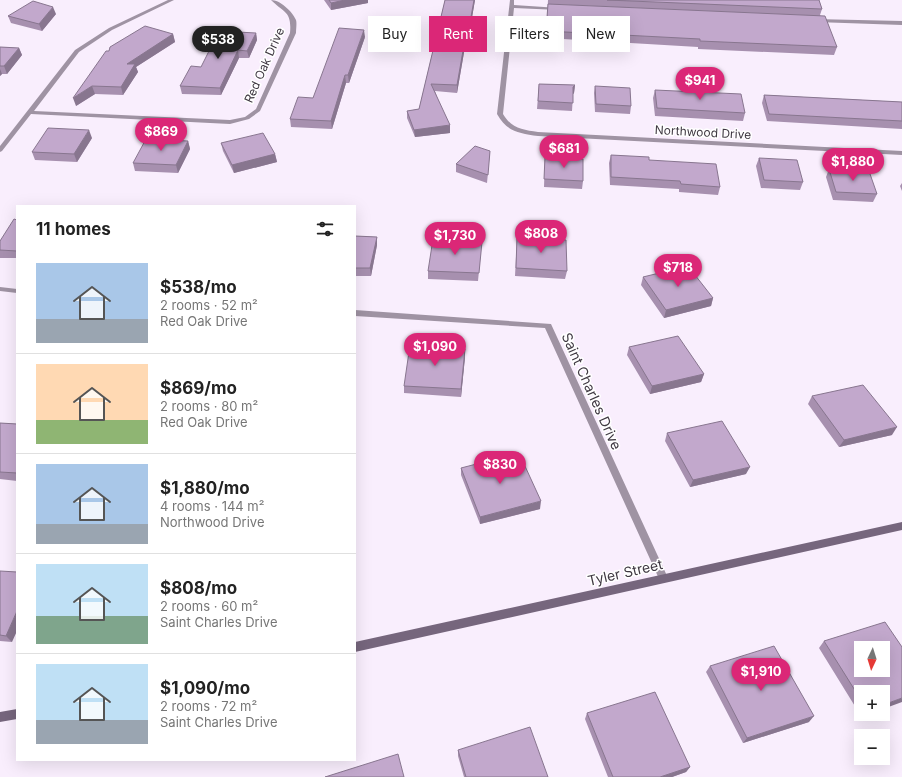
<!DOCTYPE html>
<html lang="en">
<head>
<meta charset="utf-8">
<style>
	:root { --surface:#fff; --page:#f6f6f6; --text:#222; --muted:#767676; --line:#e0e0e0; --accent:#db2777 }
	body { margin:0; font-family:Inter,sans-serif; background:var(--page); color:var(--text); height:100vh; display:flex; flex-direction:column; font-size:15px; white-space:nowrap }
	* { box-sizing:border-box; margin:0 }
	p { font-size:13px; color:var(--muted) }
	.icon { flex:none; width:22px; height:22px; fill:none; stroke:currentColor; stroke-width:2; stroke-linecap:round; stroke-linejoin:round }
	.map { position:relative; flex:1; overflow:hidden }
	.side { position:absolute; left:16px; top:205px; width:340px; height:556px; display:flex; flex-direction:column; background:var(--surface); border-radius:0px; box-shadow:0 4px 16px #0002 }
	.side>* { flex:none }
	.hud { position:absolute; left:368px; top:16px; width:380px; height:36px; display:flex; gap:8px }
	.needle { width:26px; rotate:184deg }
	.controls { position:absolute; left:854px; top:641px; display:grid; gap:8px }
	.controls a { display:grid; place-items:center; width:36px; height:36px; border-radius:0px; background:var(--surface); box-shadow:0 4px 16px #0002; font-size:20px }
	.price { position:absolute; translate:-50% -34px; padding:0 9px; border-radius:14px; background:var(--accent); color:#fff; font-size:13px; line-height:26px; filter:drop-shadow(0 1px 2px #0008) }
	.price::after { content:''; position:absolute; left:50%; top:24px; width:12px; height:9px; margin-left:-6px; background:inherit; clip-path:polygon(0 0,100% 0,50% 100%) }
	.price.on { background:#222; color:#fff }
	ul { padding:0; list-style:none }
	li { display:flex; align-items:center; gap:12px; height:100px; padding:0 20px }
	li+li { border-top:1px solid var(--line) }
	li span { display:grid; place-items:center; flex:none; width:112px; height:80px; border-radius:0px; color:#555 }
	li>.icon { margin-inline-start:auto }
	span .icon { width:48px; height:48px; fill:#fffc; stroke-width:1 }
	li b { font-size:17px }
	h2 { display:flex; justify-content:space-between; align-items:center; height:48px; padding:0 20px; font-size:17px }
	.pill { padding:0 14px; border-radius:0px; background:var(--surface); box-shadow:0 4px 16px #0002; font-size:14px; line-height:36px }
	.pill.on { background:var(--accent); color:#fff }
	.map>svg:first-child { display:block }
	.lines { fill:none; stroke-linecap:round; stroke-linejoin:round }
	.street { fill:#9f93a3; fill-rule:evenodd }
	.secondary { fill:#76667d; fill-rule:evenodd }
	.wall { fill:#a790af }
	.shaded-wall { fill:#88768f }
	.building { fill:#c2a8cc; stroke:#88768f; fill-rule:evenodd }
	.labels { text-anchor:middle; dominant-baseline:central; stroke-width:3; stroke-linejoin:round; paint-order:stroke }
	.far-street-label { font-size:12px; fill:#3f3842; stroke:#fff }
	.street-label { font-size:14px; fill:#3f3842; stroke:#fff }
</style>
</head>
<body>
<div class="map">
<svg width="902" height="777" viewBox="0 0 902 777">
	<rect width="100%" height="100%" fill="#f9eefd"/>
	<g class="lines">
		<path class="street" d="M168,0h6l-62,30 -33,22 -45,59 196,9 15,-3 11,-8 34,-76c2,-22 -6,-20 -19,-33 9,0 21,11 25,20 1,3 0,9 0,13l-36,78 -11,8 -19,5 -199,-10 -29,37 -2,1v-6l75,-96 34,-22z
			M510,0h4v5l45,3 2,1 -2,1 -45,-2 -11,106c8,14 20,16 35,18l364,19v4l-364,-19c-19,-3 -31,-4 -41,-22z
			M814,19l88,2v4l-86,-3 -2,-1z
			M0,287l17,2v4l-17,-2z
			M355,310l196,14 117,254 -2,3 -3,1 -3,-1 -115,-253 -190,-12z"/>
		<path class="secondary" d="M902,522v8l-547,122v-10z
			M17,709v10l-17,3v-10z"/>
	</g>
	<path class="wall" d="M324,0h44v3l-37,7z
		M445,0h30l-6,35h-2l-10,58 -22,-2 15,42 -35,4 -8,-19v-7l12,-2z
		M548,0h271l3,9 -2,6 17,32 -3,8 -136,-6v-2l-152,-9z
		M56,14l-14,17 -31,-8 -3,-7z
		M256,33l1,7 -8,18h-10l-18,37 -39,-1 -2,-8 21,-19z
		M173,34l2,8 -39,25 2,5 -15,23 -28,-1 -19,12 33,-55z
		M365,37l-16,46h-3l-14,46 -41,-2 -1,-8 23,-21z
		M0,47l19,1 3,7 -15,19h-5l-2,2z
		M539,84l36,1 -1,8 -1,1 -1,17 -35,-2z
		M595,86l36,20 -1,8 -35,-2 -1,-19z
		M655,90l90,23 -2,8 -88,-5 -2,-18z
		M764,95l138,7v27l-135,-8 -5,-18z
		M92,138l-15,24 -42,-2 -3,-8z
		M188,141l2,8 -12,24 -43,-2 -2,-8z
		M221,143l54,11 2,8 -43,11 -11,-22z
		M490,151l-3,32 -31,-11v-8z
		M611,155l38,5 71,27 -2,8 -39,-3v-3l-69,-4 -1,-22z
		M545,157l38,24 -1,8 -38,-2z
		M759,158l44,24 -3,8 -39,-2 -5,-22z
		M829,169l48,25 -4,8 -40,-2 -7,-23z
		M902,183v8l-2,-5z
		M17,220v38h-17v-17z
		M355,236l22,1v8l-6,31h-16z
		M517,237l50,34 -2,8 -50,-3z
		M481,250l-3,31 -50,-2v-8z
		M643,277l70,21 -2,8 -47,12 -23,-33z
		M629,347l75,27 -3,8 -51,12 -23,-39z
		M465,357l-4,40 -57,-4v-7z
		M812,396l80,39 -53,12 -31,-43z
		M0,423l17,1v57l-17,-2z
		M667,433l79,41 -56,13 -25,-46z
		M461,468l79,41 -60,15 -19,-49z
		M0,571l12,71 -12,-1z
		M824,641l37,51v22h6l-6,2 -42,-68z
		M710,666l99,56 -66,21 -37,-71z
		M587,713l103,54 -4,5 -14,5h-64l-23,-58z
		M458,750l90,27h-84l-6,-21z"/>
	<path class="shaded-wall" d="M345,0h23v3l-37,7v-7z
		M474,0h1l-6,35v-7z
		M53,7l3,7 -14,17 -3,-7z
		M467,28v7l-10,58v-8z
		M364,30l1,7 -16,46 -1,-8z
		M256,33l1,7 -8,18 -2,-7z
		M173,34l2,8 -39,25 2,5 -15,23 -2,-8 6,-23z
		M19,48l3,7 -15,19 -3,-8z
		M238,50l1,8 -18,37 -1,-7z
		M0,69l2,5 -2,2z
		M345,75l1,8 -14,46 -1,-8z
		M575,85l-1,8 -2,2 1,-8z
		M92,86l3,8 -19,12 -3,-8z
		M450,125v8l-35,4 -1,-7z
		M89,130l3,8 -15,24 -3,-8z
		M188,141l2,8 -12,24 -2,-8z
		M275,154l2,8 -43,11 -2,-8z
		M377,237v8l-6,31 -1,-8z
		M713,298l-2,8 -47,12 2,-8z
		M465,349v8l-4,40v-8z
		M704,374l-3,8 -51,12 2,-8z
		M897,427l-5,8 -53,12 5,-7z
		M750,467l-4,7 -56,13 3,-7z
		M541,501l-1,8 -60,15v-7z
		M17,611v20l-5,11 -6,-6z
		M902,698v4l-19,7v-4z
		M814,716l-5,6 -66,21 4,-5z
		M690,767l-4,5 -14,5h-12z"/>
	<path class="building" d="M329,0h16l-14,3z
		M445,0h29l-5,28h-2l-10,57 -26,-1 19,41 -36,5 -7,-19 12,-2z
		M607,0h212l3,9z
		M33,1l20,6 -14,17 -31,-8z
		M548,4l277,12 12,31 -137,-6v-2l-154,-8z
		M145,26l28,8 -46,30h8l-14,23 -29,-1 -19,12 33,-47h3l1,-4z
		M339,28l25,2 -16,45h-3l-14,46 -41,-2 8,-22 15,1z
		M219,31l37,2 -9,18 -9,-1 -18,38 -40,-2 11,-20 10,1z
		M0,47l19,1 -15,18h-4z
		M539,84l36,1 -2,2v16l-35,-2z
		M595,86l35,2 1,18 -35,-2z
		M655,90l86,4 4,19 -88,-5z
		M764,95l138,7v19l-133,-7z
		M48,128l41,2 -15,24 -42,-2z
		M263,133l12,21 -43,11 -11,-22z
		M146,139l42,2 -12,24 -43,-2z
		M475,146l15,5 -2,24 -32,-11z
		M611,155l38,2v3l67,4 4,23 -39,-3 -1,-3 -69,-4z
		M545,157l38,2v22l-39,-2z
		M759,158l38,2 6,22 -39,-2z
		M829,169l40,2 8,23 -41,-2z
		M14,219l3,1v31l-17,-1v-9z
		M355,236l22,1 -7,31h-15z
		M517,237l49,3 1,31 -51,-3z
		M433,239l49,3 -3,31 -51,-2z
		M688,266l25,32 -47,12 -23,-33z
		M678,336l26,38 -52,12 -23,-39z
		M410,345l55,4 -4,40 -57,-3z
		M863,385l34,42 -53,13 -32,-44z
		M722,421l28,46 -57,13 -26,-47z
		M0,423l17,1v49l-17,-1z
		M519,453l22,48 -61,16 -19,-49z
		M0,571l17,1v39l-11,25 -6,-1z
		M885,622l17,25v51l-19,7v-13h-22v8l-37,-59zM861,648h22v22h-22z
		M774,646l40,70 -67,22 -37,-72z
		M655,692l35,75 -30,10h-47l-26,-64z
		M530,727l18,50h-82l-8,-27z
		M398,754l6,23h-79z"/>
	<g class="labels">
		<g class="far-street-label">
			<text transform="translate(264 65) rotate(-66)">Red Oak Drive</text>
			<text transform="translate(703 132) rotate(3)">Northwood Drive</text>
		</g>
		<g class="street-label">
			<text transform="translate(592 391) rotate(66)">Saint Charles Drive</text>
			<text transform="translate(625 572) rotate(-13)">Tyler Street</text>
		</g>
	</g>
</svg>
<div class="controls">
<a><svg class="needle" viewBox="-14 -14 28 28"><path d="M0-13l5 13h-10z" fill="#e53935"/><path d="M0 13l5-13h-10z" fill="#767676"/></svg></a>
<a>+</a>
<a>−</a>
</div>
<b class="price on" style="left:218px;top:60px">$538</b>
<b class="price" style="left:700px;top:101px">$941</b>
<b class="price" style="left:161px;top:152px">$869</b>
<b class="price" style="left:564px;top:169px">$681</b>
<b class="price" style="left:853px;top:182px">$1,880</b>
<b class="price" style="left:541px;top:254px">$808</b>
<b class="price" style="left:455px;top:256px">$1,730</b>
<b class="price" style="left:678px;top:288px">$718</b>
<b class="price" style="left:435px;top:367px">$1,090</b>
<b class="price" style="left:500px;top:485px">$830</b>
<b class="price" style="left:761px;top:692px">$1,910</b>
<div class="hud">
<a class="pill">Buy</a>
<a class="pill on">Rent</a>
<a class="pill">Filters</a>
<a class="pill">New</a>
</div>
<section class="side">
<h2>11 homes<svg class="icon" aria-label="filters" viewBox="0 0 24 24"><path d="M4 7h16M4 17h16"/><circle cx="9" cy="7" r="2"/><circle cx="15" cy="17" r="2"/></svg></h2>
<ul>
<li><span style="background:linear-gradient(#a9c7e8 70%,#9aa5b1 0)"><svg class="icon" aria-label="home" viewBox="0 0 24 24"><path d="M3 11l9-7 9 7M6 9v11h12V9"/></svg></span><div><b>$538/mo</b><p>2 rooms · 52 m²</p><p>Red Oak Drive</p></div></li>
<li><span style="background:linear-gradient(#ffd9b3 70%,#8fb573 0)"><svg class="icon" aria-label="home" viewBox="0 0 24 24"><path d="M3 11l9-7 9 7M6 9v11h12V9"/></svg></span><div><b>$869/mo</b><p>2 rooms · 80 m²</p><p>Red Oak Drive</p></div></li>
<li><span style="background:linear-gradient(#a9c7e8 75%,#9aa5b1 0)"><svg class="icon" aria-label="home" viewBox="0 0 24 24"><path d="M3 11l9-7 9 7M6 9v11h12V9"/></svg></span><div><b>$1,880/mo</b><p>4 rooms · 144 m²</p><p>Northwood Drive</p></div></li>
<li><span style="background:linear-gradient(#bfe0f5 65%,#7fa58c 0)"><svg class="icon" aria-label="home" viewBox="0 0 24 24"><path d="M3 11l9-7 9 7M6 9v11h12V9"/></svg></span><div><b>$808/mo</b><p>2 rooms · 60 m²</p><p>Saint Charles Drive</p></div></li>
<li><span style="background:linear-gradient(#bfe0f5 70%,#9aa5b1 0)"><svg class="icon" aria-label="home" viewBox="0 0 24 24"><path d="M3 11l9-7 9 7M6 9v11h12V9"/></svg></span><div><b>$1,090/mo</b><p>2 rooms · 72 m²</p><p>Saint Charles Drive</p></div></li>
</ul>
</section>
</div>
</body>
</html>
